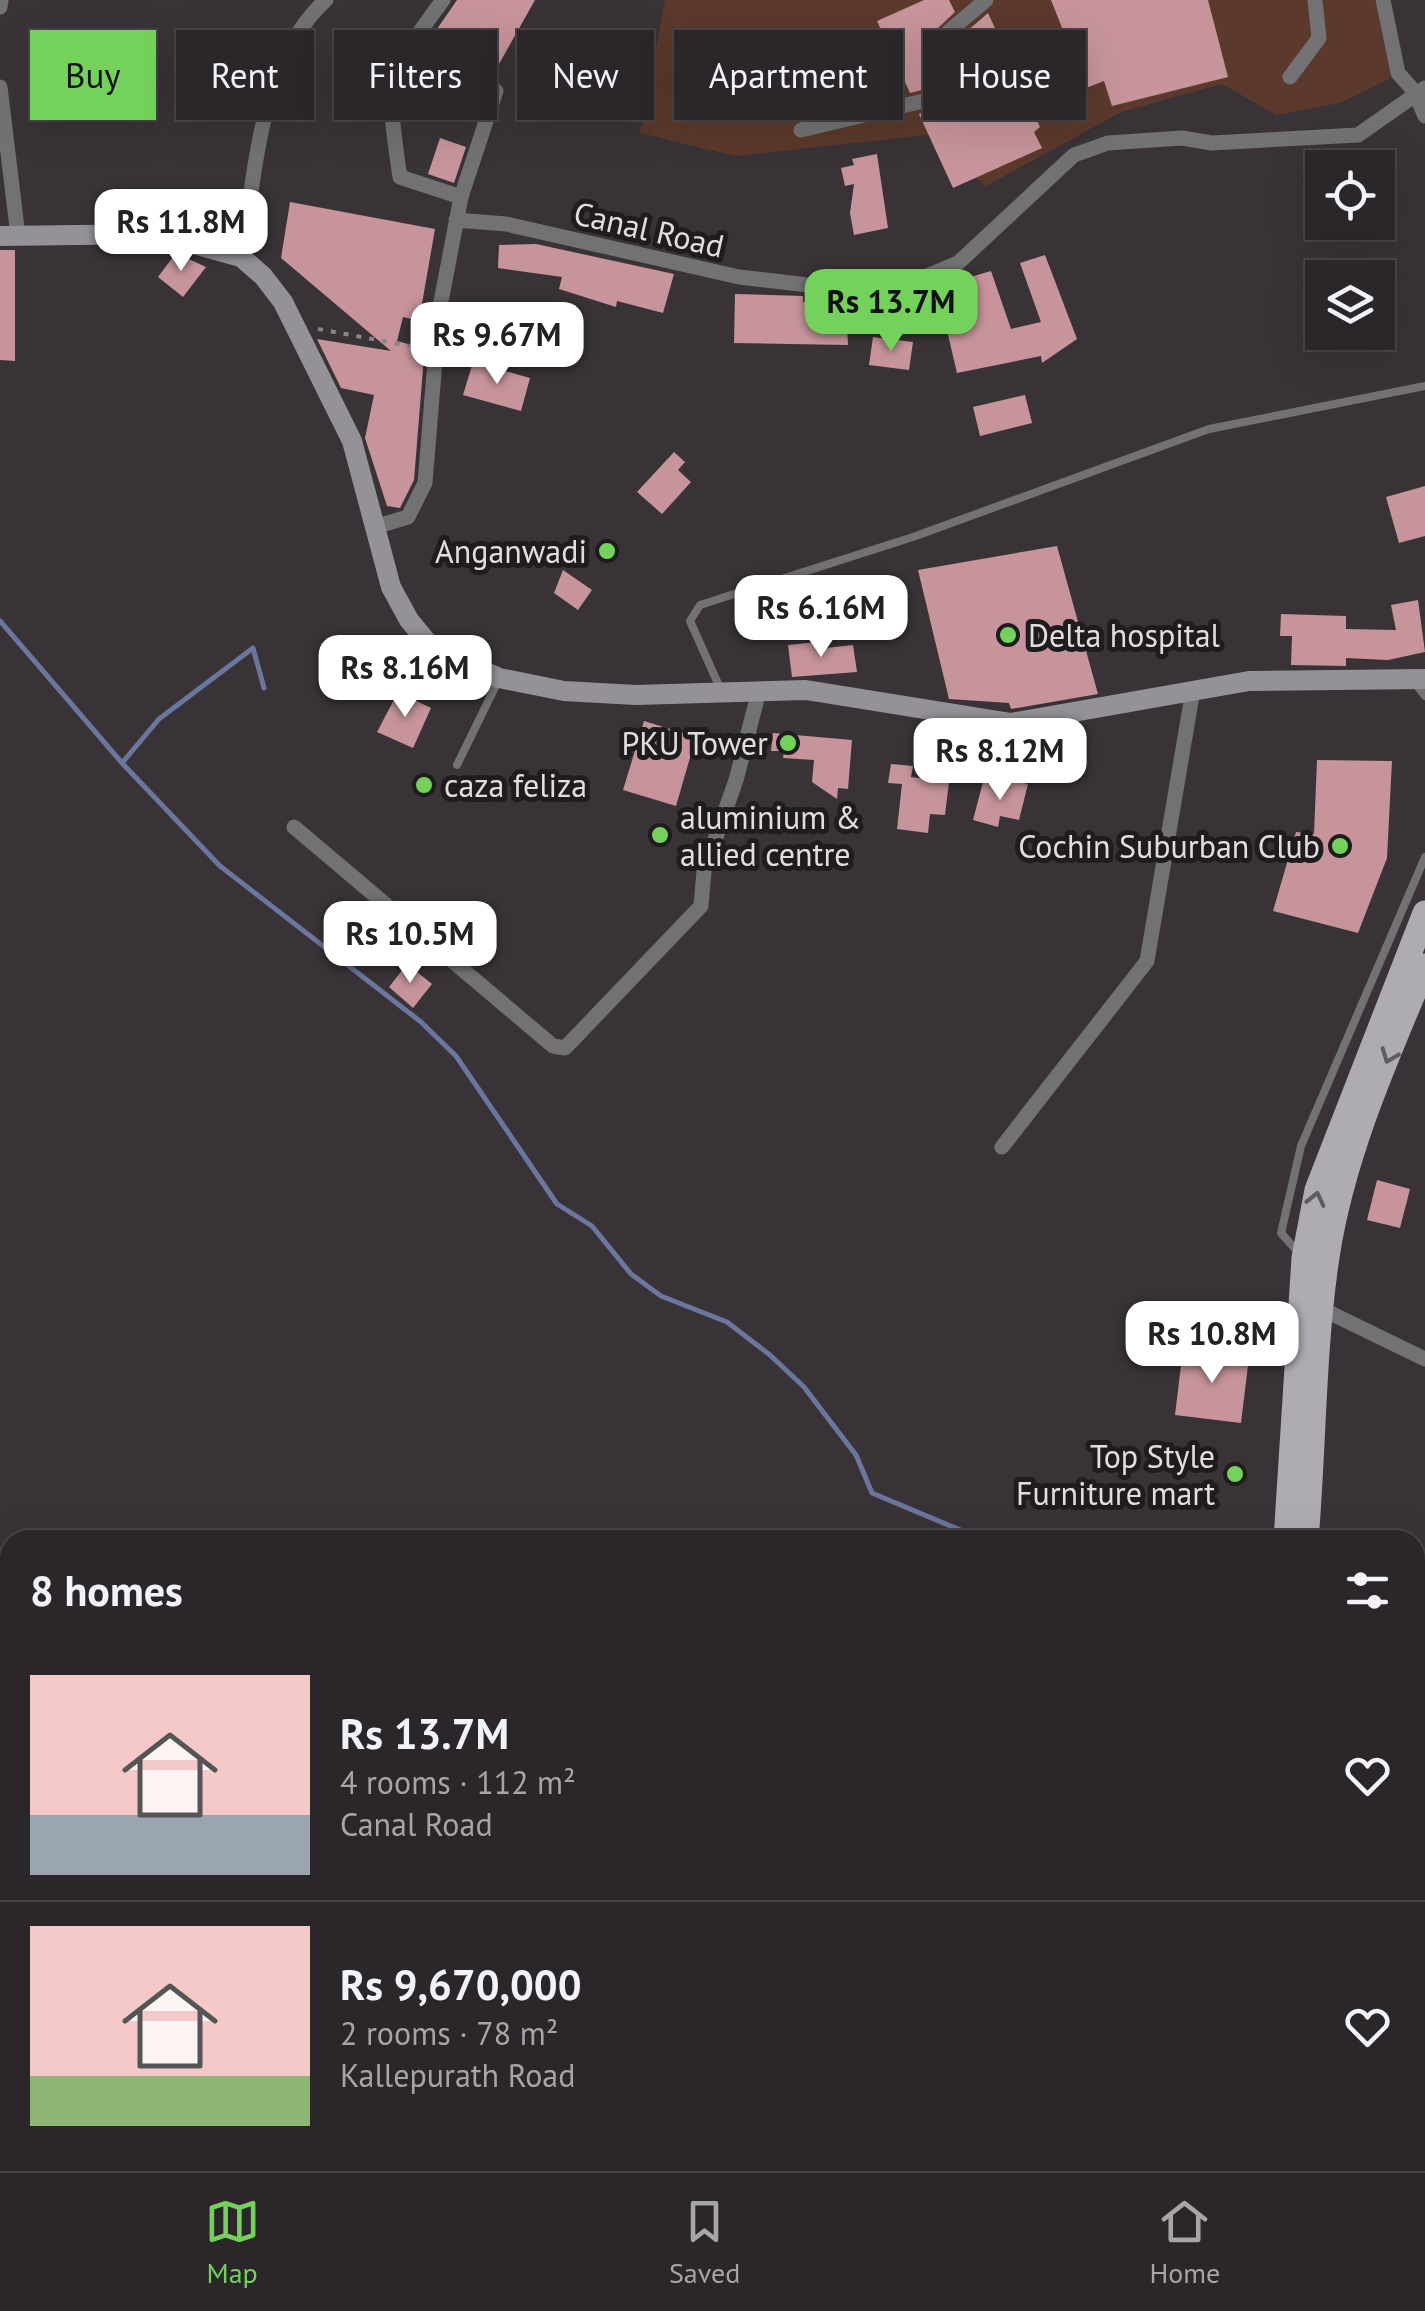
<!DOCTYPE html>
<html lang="en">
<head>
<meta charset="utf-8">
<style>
	:root { --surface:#2b2629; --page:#332e31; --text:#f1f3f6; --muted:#a6a5a8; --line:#474346; --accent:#74d25c }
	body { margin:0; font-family:"PT Sans",sans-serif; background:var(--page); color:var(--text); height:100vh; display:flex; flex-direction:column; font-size:38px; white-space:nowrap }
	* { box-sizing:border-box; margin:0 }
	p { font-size:32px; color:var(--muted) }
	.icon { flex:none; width:55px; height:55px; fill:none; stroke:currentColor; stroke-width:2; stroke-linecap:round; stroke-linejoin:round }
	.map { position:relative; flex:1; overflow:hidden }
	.side { position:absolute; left:0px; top:1530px; width:1425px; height:642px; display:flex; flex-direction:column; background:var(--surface); border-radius:30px 30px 0 0; box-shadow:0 10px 40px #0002,0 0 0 2px var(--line) }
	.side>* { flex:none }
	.hud { position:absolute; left:30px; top:30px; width:1365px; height:90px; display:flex; gap:20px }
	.controls { position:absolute; left:1305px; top:150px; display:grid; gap:20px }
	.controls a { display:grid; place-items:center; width:90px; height:90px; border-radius:0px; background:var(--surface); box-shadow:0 10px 40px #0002,0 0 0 2px var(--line); font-size:50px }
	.price { position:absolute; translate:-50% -85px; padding:0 22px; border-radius:20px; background:#fff; color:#222; font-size:32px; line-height:65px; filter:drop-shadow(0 2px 5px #0008) }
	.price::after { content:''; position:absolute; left:50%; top:60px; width:30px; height:22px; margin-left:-15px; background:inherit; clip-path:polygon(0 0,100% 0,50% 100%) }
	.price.active { background:var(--accent); color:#111 }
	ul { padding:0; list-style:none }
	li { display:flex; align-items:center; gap:30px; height:250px; padding:0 30px }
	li+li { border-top:2px solid var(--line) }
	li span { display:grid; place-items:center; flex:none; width:280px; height:200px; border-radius:0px; color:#555 }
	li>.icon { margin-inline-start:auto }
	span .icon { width:120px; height:120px; fill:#fffc; stroke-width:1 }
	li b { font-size:42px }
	h2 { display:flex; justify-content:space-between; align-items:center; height:120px; padding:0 30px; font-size:42px }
	.pill { padding:0 35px; border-radius:0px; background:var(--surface); box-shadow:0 10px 40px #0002,0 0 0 2px var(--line); font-size:35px; line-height:90px }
	.pill.active { background:var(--accent); color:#111 }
	.tab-bar { display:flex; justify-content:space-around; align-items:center; height:140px; border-top:2px solid var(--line); background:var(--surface); font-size:28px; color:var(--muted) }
	.tab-bar a { display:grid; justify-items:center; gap:5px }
	.tab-bar .active { color:var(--accent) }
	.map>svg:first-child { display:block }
	.green { fill:#5b392c }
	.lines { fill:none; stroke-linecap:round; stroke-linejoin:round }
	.stream { stroke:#6a769e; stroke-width:5 }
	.building { fill:#c7949b }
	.path { stroke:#8a8488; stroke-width:4; stroke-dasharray:5 8; stroke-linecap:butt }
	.lane { stroke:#727174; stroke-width:8 }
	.street { stroke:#727174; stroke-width:15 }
	.secondary { stroke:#949297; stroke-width:20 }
	.primary { stroke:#aeabb3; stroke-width:25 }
	.oneway { stroke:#5f5c61 }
	.poi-dot { fill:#74d25c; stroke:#1f1c1e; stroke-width:4 }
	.labels { text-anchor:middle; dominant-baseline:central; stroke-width:10; stroke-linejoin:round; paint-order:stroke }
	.street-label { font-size:32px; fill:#e2dde0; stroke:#1f1c1e }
	.poi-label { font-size:32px; fill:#e2dde0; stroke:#1f1c1e; text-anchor:end }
</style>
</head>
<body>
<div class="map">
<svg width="1425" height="2171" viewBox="0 0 1425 2171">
	<rect width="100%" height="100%" fill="#393337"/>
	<path class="green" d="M665,0h710l16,78 -51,25 -64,12 -54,-31 -101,28 -135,74 -59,-51 -192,21 -95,-23z"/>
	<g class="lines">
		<path class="stream" d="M0,621l122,142
			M264,688l-11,-40 -94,71 -37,44 98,103 201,156 35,34 101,148 35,22 39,48 30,22 66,26 43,33 34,32 52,68 16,38 112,47"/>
	</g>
	<path class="building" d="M457,0h78l-40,71 -48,-24 -23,60 -20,-5 13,-44z
		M924,0h25l6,12 -18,17 -7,59 -20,5 -33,-72z
		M1051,0h157l20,77 -116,29 -8,-25 -18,7z
		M988,13l52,114 -6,5 8,16 -89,40 -34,-74 30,-10 10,-66z
		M440,138l26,9 -12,36 -26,-9z
		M877,154l11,74 -34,7 -4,-22 4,-29 -9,2 -4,-18 13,-3 -2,-6z
		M290,202l145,27 -16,92 -16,-4 -6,24 18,5 -2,9 11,1 -10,124 -14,28 -13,-2 -22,-68 9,-43 -33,-7 -24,-49 74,12 -110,-93z
		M536,244l138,30 -11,39 -46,-12 -1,6 -57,-18 3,-12 -64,-9 1,-23z
		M0,250h15v111l-15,-1z
		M176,253l30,14 -23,30 -25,-20z
		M1045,255l32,84 -35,24 -1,-7 -84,17 -12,-51 -8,2 -11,-35 26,-11 1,4 38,-11 20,58 30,-7 -21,-59z
		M735,294l68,2v6l43,-2 2,45 -114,-2z
		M501,313l21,5 -7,28 -21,-6z
		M873,337l40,5 -4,28 -40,-5z
		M473,362l57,16 -9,33 -58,-16z
		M1025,395l7,28 -52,13 -7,-29z
		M674,452l11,10 -7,8 13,12 -29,32 -25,-22z
		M1425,486v50l-26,7 -13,-46z
		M1057,546l41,148 -87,15 -2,-6 -60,-4 -31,-129z
		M563,570l29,20 -14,20 -24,-17z
		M1418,600l7,52 -37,8 -42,-2v8l-55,-1 1,-29h-12l1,-22 65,2v13l50,1 -5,-25z
		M816,642l1,7 36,-4 4,27 -65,5 -4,-32z
		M398,692l33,16 -18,40 -36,-16z
		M644,721l52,16 -20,69 -53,-16z
		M773,733l79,7 -4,49 -10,-1 -1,11 -25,-17 2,-22 -31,-2 1,-7h-13z
		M1317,760l75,1 -5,97 -29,75 -85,-22 23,-79 18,2z
		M891,764l22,2 -2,11 38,5 -4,33 -15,-1 -2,19 -31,-4 5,-45 -14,-1z
		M1009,780l19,4 -9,36 -19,-4 -2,11 -25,-7 10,-38 24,6z
		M407,964l25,20 -19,24 -24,-21z
		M1377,1180l33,9 -10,39 -33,-8z
		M1183,1349l66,8 -8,66 -66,-8z"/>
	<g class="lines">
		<path class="path" d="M318,329l104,19"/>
		<path class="lane" d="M1414,682l11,14
			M720,688l-30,-67 10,-16 213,-68 296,-108 216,-43
			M457,765l42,-86
			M1298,1252l-17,-19 20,-87 124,-289
			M216,2162l3,9"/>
		<path class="street" d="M1383,0l15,73 17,19 10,24
			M0,7l1,-7
			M1290,77l29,-39 -4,-38
			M0,87l18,149
			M801,130l139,-33 8,-65 38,-32
			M461,197l35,-106
			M456,220l50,4 233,53 86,10 88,-5 45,-19 116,-108 34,-12 74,-5 30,5 146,-8 67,-47
			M241,257c15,-84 18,-197 85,-257
			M378,526l30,-9 17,-34 14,-171 22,-115 -61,-20c-14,-92 -14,-101 43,-177
			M294,827l259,219 12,2 136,-142 3,-35 32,-91 23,-89
			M1002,1147l145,-186 46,-271
			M1322,1309l103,50
			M0,1580l10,35
			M0,1646l10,1
			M1415,1705l10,4
			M8,1923l2,-15
			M1415,2016l10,3
			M675,2162l2,9
			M27,2171l4,-9
			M839,2171l40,-9"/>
		<path class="secondary" d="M0,236l157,-2 84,23 22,19 20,26 69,139 39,146 18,33 23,28 67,30 65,13 72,4 170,-5 205,33 238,-42 176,-2"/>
		<path class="primary" d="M1286,1540l18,-282 13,-68 108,-277
			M1306,1540c8,-94 7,-190 21,-283 15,-100 59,-199 98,-291
			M1025,2171l4,-9
			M1050,2171l3,-9"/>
	</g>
	<defs><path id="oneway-chevron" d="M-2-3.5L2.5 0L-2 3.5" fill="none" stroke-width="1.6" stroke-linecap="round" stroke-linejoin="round" transform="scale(2.5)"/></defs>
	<g class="oneway">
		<use href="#oneway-chevron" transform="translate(1389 1056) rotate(111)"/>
		<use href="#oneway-chevron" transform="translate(1316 1199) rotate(-77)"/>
	</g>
	<g class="poi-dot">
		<circle cx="607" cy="551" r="10"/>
		<circle cx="1008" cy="635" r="10"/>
		<circle cx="788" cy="743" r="10"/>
		<circle cx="424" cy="785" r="10"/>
		<circle cx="660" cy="835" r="10"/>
		<circle cx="1340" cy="846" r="10"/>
		<circle cx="1235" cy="1474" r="10"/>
	</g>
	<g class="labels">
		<g class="street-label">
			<text transform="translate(649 229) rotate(13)">Canal Road</text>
		</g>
		<g class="poi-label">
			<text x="587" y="551">Anganwadi</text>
			<text x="1028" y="635" text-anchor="start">Delta hospital</text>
			<text x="768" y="743">PKU Tower</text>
			<text x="444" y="785" text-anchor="start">caza feliza</text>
			<text x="680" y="817" text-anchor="start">aluminium &amp;<tspan x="680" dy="37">allied centre</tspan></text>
			<text x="1320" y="846">Cochin Suburban Club</text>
			<text x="1215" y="1456">Top Style<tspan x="1215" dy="37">Furniture mart</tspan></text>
		</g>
	</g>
</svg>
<div class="controls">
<a><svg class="icon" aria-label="locate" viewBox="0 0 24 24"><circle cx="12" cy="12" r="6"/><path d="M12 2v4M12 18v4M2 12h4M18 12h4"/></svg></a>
<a><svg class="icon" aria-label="layers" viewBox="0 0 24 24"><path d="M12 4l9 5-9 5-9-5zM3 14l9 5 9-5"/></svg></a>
</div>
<b class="price" style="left:181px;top:274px">Rs 11.8M</b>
<b class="price active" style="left:891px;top:354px">Rs 13.7M</b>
<b class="price" style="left:497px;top:387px">Rs 9.67M</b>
<b class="price" style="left:821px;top:660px">Rs 6.16M</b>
<b class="price" style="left:405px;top:720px">Rs 8.16M</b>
<b class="price" style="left:1000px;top:803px">Rs 8.12M</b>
<b class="price" style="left:410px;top:986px">Rs 10.5M</b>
<b class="price" style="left:1212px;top:1386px">Rs 10.8M</b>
<div class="hud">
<a class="pill active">Buy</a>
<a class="pill">Rent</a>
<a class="pill">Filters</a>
<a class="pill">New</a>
<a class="pill">Apartment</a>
<a class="pill">House</a>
</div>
<section class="side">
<h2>8 homes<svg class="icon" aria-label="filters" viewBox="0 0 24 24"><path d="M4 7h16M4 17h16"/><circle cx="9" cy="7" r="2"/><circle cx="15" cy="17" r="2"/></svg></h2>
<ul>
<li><span style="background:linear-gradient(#f6c9c9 70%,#9aa5b1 0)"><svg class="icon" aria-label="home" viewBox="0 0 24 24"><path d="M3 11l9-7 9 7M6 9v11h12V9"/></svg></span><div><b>Rs 13.7M</b><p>4 rooms · 112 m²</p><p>Canal Road</p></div><svg class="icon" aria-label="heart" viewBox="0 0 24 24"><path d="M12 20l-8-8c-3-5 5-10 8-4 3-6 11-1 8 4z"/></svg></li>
<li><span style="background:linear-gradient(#f6c9c9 75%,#8fb573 0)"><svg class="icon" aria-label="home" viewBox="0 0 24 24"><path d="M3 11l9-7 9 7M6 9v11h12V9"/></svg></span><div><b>Rs 9,670,000</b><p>2 rooms · 78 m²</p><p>Kallepurath Road</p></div><svg class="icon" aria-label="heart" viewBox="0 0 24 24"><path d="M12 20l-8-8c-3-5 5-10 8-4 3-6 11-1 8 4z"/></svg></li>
</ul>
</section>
</div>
<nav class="tab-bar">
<a class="active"><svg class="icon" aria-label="map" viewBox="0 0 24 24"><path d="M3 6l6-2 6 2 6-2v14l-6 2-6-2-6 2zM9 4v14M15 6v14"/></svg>Map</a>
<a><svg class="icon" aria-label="saved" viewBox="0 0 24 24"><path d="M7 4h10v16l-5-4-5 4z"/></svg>Saved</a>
<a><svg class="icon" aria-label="home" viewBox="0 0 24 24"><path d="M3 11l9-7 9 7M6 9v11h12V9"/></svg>Home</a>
</nav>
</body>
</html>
